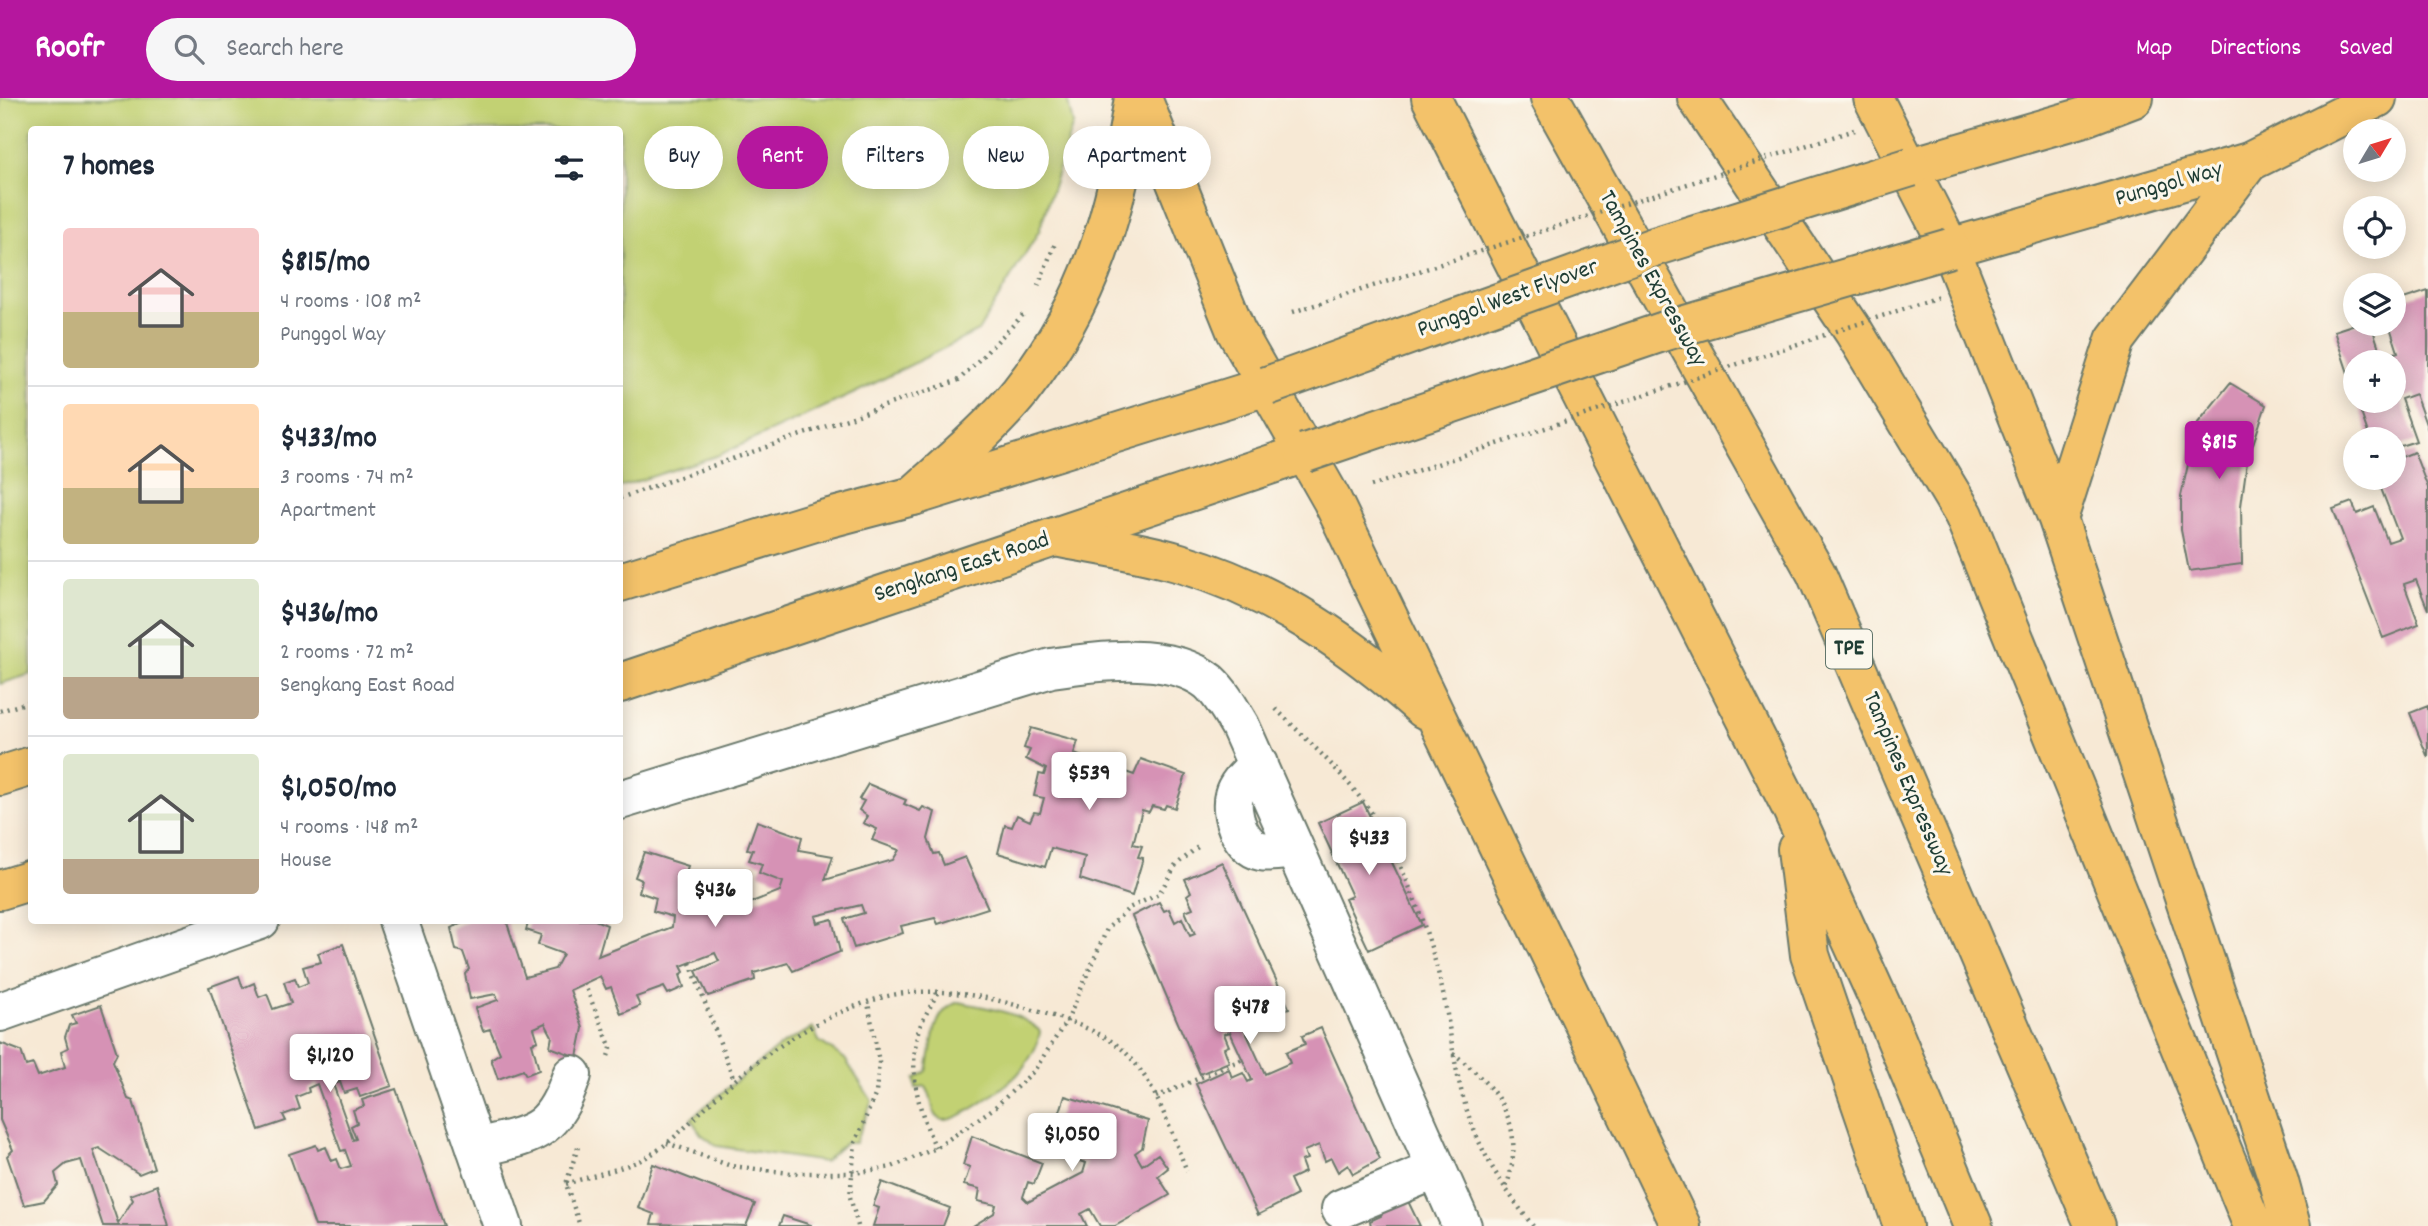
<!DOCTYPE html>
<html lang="en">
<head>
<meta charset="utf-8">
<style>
	:root { --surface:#fff; --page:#f6f6f7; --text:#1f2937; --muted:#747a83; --line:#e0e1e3; --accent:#b5179e }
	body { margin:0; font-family:Dekko,sans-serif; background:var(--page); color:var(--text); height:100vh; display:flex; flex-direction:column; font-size:26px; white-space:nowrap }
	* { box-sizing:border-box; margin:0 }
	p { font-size:23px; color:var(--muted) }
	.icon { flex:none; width:38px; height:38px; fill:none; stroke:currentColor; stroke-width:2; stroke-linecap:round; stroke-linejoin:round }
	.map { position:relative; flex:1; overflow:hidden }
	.panel { position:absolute; left:28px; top:28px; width:595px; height:798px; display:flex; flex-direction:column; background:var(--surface); border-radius:7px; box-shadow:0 4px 18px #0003 }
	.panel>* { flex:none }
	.hud { position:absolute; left:644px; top:28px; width:665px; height:63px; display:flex; gap:14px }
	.needle { width:46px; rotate:52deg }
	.buttons { position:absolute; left:2343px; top:21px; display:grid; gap:14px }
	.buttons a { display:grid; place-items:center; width:63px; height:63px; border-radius:50%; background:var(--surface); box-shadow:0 4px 18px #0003; font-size:35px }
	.price { position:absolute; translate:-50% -60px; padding:0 16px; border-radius:7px; background:#fff; color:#222; font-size:23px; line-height:46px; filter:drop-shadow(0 2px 4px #0008) }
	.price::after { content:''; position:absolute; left:50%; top:42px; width:21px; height:16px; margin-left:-10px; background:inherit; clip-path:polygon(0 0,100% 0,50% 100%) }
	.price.on { background:var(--accent); color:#fff }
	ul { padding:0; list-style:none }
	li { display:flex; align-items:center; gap:21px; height:175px; padding:0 35px }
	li+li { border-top:2px solid var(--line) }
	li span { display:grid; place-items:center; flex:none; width:196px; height:140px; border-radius:7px; color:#555 }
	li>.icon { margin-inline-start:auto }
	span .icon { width:84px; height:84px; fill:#fffc; stroke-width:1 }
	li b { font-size:30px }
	h2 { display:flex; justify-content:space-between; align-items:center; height:84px; padding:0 35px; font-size:30px }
	.pill { padding:0 24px; border-radius:32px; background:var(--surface); box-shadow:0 4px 18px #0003; font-size:24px; line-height:63px }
	.pill.on { background:var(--accent); color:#fff }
	header { display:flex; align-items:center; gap:42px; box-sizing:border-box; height:98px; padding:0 35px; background:var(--accent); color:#fff }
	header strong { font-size:33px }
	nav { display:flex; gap:38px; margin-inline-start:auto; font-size:24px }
	.search { width:490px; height:63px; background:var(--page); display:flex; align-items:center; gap:18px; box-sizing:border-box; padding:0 24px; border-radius:38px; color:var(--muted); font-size:26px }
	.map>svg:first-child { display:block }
	.green { fill:#c2d173; stroke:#708754; stroke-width:2 }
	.building { fill:#d692b5 }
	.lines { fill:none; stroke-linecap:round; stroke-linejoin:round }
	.minor-casing { stroke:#6b796c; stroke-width:42 }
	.major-casing { stroke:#6b796c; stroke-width:42 }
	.highway-casing { stroke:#6b796c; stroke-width:42 }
	.path { stroke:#6b796c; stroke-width:4.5; stroke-dasharray:2 5; stroke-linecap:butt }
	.minor { stroke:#fff; stroke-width:38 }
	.major { stroke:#f3c26a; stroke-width:38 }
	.highway { stroke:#f3c26a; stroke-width:38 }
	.major-bridge-casing { stroke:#6b796c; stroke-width:42; stroke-linecap:butt }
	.path-bridge { stroke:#6b796c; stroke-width:4.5; stroke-dasharray:2 5; stroke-linecap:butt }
	.major-bridge { stroke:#f3c26a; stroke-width:38 }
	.labels { text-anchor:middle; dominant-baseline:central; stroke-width:6; stroke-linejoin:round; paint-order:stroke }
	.shield { fill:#fbf7ec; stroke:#61756b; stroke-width:2 }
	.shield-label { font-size:23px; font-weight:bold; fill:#1f3d34 }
	.street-label { font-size:24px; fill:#1f3d34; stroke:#fbf7ec }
</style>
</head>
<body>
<header>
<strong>Roofr</strong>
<div class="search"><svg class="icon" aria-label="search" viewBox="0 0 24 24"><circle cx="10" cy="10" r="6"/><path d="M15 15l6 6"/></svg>Search here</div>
<nav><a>Map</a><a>Directions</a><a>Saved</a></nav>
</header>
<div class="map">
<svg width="2428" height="1128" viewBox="0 0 2428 1128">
	<rect width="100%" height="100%" fill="#fbf7ec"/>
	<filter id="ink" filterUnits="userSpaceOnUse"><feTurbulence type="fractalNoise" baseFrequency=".0143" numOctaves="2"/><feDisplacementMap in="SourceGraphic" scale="14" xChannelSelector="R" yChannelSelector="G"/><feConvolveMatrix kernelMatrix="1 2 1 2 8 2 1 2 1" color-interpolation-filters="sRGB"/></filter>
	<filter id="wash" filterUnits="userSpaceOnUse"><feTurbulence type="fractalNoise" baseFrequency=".00686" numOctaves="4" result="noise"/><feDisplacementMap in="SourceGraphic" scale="28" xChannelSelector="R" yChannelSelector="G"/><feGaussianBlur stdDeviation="1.57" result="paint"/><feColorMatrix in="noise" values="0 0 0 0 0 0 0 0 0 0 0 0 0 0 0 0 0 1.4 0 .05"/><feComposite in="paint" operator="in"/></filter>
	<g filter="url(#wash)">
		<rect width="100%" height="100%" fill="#f7e9d5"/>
		<path class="green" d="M0,0h1067l6,26 -34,107 -61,100 -121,61 -138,63 -99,32v-357h-588l-1,544 -31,10z
			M959,904c28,6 59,9 81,29 -1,16 -12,31 -22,43 -10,11 -65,53 -78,45 -11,-7 -6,-24 -15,-33l-9,2 -1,-9 12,-8c6,-25 4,-61 32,-69z
			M813,930l6,13 26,18 27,42 -17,42h-10l-21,19 -107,-16 -16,-12 -10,-15 12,-11 78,-63z"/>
		<g id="blocks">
			<path class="building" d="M2428,193v139l-13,-36 -14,5 15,42 -22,7v-9h-24l-13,-38h37v-39h-38l-1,32 -21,-63 21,-7h16l11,33 16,-5 -9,-28h5v-22z
				M2230,285l36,22 -19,57 -6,44 1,58 -53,7 -8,-41v-34l16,-72z
				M2414,354l14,36v122l-12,-30 -12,4 15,40 -36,14 -50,-129 19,-7 5,12 17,-7 14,35 12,-4 -23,-60h17v-18z
				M2428,608v52l-18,-45z
				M1031,630l47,13 -4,13 60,21 7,-16 45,16 -11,33 -9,-3 -2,4 -12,-3 -3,6 -7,-2 -9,34 9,2 -4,11 5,1 -11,38 -52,-17 5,-22 -34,-9 -6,19 -47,-14 7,-28 7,2 5,-12 13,6 4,-9 6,1 4,-15 -10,-2 5,-22 5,1 2,-6 -20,-10 4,-9 -6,-2z
				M868,686l38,16 -2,4 16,7 3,-4 12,5 -7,27 6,15 5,-1 5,12 21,-8 23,51 -50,16 -3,-6 -34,8 2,7 -49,15 -10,-29 20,-6 -3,-8 -46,11 2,7 15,-4 8,33 -47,19 -5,-8 -34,10 1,7 -47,16 -12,-25 23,-10 -4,-8 -34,13 3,6 -4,3 4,12 -16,7 -4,-7 -28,10 4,9 -19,8 -10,-27 -5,2 -6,-13 -30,14 13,38 -6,29 -27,-10 2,-11 -7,-13 -11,5 4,13 -6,2 7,27 -13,5 -3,-5 -25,9 -7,-20 9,-6 -10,-24 -7,2 -8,-23 23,-8 -2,-6 -26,5 -5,-25 4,-5 -6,-17 -7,-2 -5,-22 18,-8h37l19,57 30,-8 8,-15 -25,-9 3,-10 -15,-5 3,-10h66l12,5 -9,31 74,-29 1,-10 -20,-6 3,-13 -17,-6 3,-12 -7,-3 9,-25 44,14 -2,6 33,12v31l61,-24 3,-9 -24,-9 3,-9 -13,-4 4,-10 -6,-1 10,-28 45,16 -3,13 34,6 -8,24 68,-20 6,-10 -27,-10 5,-11 -14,-6 4,-7 -8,-6 5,-9 -5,-2z
				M1363,704l59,123 -53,25 -24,-51 7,-3 -34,-73z
				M1222,764l67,146 -34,16 -5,-12 -5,3 -6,-11 -4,4 30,66 25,-11 -4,-11 19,-8 -3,-8 19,-8 59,131 -27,15 -5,-9 -10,7 -7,-14 -6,3 -6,-16 -15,6 3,8 -6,2 4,11 -15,7 7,16 -39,20 -62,-131 33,-15 3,9 11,-5 5,9 4,-2 -22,-48 -6,2 5,12 -5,2 5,14 -29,12 -68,-158 27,-14 5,9 5,-2 6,13 7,-4 8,18 5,-2 -10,-23 8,-3 -6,-13 4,-3 -6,-13z
				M343,846l49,142 -32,11 -3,-8 -13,4 -4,-11 -7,2 20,56 3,-1 -5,-13 6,-3 -4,-13 11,-4 -2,-6 34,-11 48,137h-129l-26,-72 27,-9 2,5 8,-3 6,14 5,-2 4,10 10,-3 -6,-16 -4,1 -24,-67 -9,4 1,4 -13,5 4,12 -17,6 3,6 -27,9 -50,-143 30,-11 4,12 11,-5 5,14 8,-3 6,15 18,-6 -7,-21 11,-4 3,9 10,-4 -5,-16 18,-5 -3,-9z
				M101,907l16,48 -4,8 15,38 5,2 21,67 -15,6 -40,-26 -6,2 25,73 15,-23 -3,-5 27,-10 12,41h-66l-22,-66 -15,4 -11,9 3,12 -14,16 -20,4 -17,-49 6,-6 -13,-30v-77l21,8 5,15 7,-2 5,12 27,-9 -4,-16 7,-3 -3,-11 4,-12 7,-2 -4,-8z
				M1065,998l83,25 -6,27 -7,5 7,12 16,-11 10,14 -10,8 12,19 -55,31h-15l-10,-17 -9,5 6,12h-114l21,-13 2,-8 -18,-4 2,-12 -16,-4 6,-18 -7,-2 9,-29 70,27 -8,21 -6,-2 -5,15 5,5 55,-29 3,-10 -17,-5 4,-11 -15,-5 8,-14 -10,-4z
				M653,1066l102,40 -9,22 -95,-2 3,-10 -16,-6z
				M882,1084l68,26 -7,18h-70l6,-18 -6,-2z
				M1406,1099l14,29h-49l-1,-5 11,-5 -2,-7z
				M783,1118l28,9v1h-32z"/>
		</g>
	</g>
	<g filter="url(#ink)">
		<use href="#blocks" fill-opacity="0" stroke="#6b796c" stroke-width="2"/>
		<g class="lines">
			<g class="minor-casing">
				<path id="minor" d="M1258,666c-8,9 -21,19 -24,31 -5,18 6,52 27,56 10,2 23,-1 33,-2
					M620,702l431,-132c45,-7 119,-17 158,14 13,12 22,29 31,44l222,500
					M398,822l105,306
					M0,914l260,-92
					M476,1050c57,-14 76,-13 96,-73
					M1341,1111l96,-40"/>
			</g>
			<g class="major-casing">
				<path id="major" d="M1911,69l173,-50 50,-19
					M1950,150l299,-86 128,-64
					M620,484l198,-61 95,-25 354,-110
					M620,585l685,-230
					M0,678l32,-10
					M0,792l32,-10"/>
			</g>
			<g class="highway-casing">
				<path id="highway" d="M1142,0l94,233 96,169 349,726
					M1431,0l361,711 99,218 82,199
					M1550,0l266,475 279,653
					M1697,0l157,234 110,183 289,711
					M1873,0l77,150 108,271 221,663 12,44
					M913,398c36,-33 76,-66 107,-104 74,-95 95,-178 114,-294
					M2058,421l57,-179 134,-178
					M1055,439c42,8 85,14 125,26 97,29 170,81 244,146
					M1797,751l13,106 93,271"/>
			</g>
			<path class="path" d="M1038,188l18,-45
				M620,400l339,-118 64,-65
				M1276,611c44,44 91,85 118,143 22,47 41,99 51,151 8,44 12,87 30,129 14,35 35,64 58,94
				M0,613l32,-10
				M690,865l44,117
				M584,885l27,65 -4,11
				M1453,955c48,39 74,72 53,135
				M1156,999l87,-38
				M667,1045l64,23 60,7h63l38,-6 44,-19 58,-40 40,-37 34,-52 39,-90 22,-21 30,-14 17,-29 23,-19
				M578,1049l-12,37 14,42
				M936,1050c-17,-35 -28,-76 -18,-116 4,-13 14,-27 19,-39
				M566,1086c24,-8 52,-14 75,-24 33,-16 58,-49 85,-72 43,-39 98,-74 154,-90 45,-13 98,-4 142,9 30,8 78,22 101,43 33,31 47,81 64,121
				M858,1128l-8,-29 5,-54 21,-50 3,-31 -11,-59"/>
			<use href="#minor" class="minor"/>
			<use href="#major" class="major"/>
			<use href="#highway" class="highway"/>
			<g class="major-bridge-casing">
				<path id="major-bridge" d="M1267,288l387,-139 257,-80
					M1305,355l360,-122 285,-83"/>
			</g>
			<path class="path-bridge" d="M1293,214l561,-182
				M1371,388l571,-190"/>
			<use href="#major-bridge" class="major-bridge"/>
		</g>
	</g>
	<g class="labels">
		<rect class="shield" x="1826" y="531.5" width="46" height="39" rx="5"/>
		<g class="shield-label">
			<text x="1849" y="551">TPE</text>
		</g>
		<g class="street-label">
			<text transform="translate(2169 87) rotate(-16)">Punggol Way</text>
			<text transform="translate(1652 181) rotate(61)">Tampines Expressway</text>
			<text transform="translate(1508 201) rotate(-20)">Punggol West Flyover</text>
			<text transform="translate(962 470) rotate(-18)">Sengkang East Road</text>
			<text transform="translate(1907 686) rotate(67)">Tampines Expressway</text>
		</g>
	</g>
</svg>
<div class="buttons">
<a><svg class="needle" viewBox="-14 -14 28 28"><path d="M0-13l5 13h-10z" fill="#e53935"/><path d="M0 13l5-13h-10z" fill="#747a83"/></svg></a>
<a><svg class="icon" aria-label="locate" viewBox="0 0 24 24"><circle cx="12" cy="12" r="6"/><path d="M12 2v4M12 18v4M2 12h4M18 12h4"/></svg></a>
<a><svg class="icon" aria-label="layers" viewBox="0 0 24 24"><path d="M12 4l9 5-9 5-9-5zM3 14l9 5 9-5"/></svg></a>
<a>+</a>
<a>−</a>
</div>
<b class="price on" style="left:2219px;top:383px">$815</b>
<b class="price" style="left:1089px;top:714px">$539</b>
<b class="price" style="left:1369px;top:779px">$433</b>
<b class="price" style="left:715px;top:831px">$436</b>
<b class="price" style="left:1250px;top:948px">$478</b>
<b class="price" style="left:330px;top:996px">$1,120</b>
<b class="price" style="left:1072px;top:1075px">$1,050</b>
<div class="hud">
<a class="pill">Buy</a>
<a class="pill on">Rent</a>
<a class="pill">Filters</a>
<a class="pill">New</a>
<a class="pill">Apartment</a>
</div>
<section class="panel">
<h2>7 homes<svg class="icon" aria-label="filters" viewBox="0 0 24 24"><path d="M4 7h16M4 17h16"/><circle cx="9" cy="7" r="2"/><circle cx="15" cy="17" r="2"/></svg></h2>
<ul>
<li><span style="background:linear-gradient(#f6c9c9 60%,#c2b280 0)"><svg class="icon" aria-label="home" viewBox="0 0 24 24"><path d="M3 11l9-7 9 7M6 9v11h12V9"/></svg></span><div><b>$815/mo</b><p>4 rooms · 108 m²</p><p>Punggol Way</p></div></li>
<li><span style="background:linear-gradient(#ffd9b3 60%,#c2b280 0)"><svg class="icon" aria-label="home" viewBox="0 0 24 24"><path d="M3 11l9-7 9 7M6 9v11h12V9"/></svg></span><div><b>$433/mo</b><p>3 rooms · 74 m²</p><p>Apartment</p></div></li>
<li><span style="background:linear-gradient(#dfe7d0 70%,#b9a48a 0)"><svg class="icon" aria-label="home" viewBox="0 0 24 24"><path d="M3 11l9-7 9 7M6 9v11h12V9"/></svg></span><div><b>$436/mo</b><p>2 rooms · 72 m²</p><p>Sengkang East Road</p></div></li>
<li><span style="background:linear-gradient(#dfe7d0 75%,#b9a48a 0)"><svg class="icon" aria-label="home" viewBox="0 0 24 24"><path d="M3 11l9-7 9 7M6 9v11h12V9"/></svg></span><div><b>$1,050/mo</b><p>4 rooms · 148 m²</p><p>House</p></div></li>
</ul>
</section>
</div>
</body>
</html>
